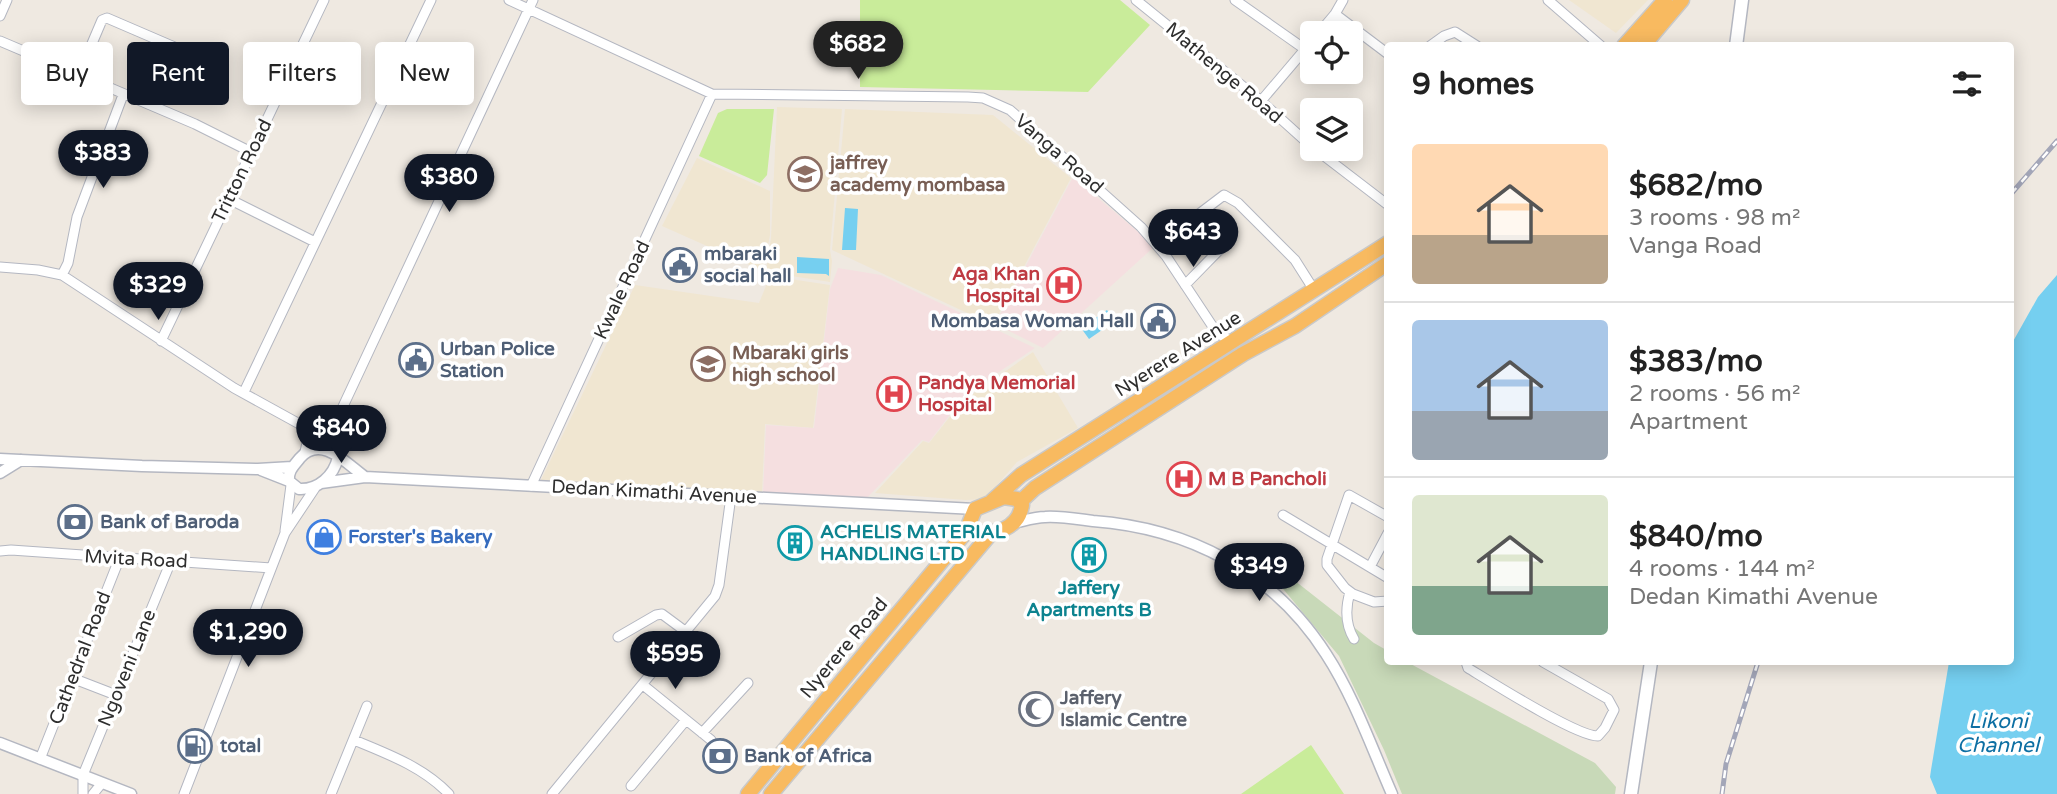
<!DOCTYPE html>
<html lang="en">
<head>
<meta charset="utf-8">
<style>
	:root { --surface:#fff; --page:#f6f6f6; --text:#222; --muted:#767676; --line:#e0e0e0; --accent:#111827 }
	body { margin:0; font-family:"Varela Round",sans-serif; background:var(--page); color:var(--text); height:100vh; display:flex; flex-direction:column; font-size:26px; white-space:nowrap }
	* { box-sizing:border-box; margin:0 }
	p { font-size:23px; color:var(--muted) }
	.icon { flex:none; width:38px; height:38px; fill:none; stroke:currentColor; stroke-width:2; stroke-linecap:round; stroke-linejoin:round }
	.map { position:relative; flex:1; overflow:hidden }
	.side { position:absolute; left:1384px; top:42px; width:630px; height:623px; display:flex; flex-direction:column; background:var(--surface); border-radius:7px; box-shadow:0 4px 18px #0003 }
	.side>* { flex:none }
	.guide { position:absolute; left:21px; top:42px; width:665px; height:63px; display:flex; gap:14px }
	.buttons { position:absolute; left:1300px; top:21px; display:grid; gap:14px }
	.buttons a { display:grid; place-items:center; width:63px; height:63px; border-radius:7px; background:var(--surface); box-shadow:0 4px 18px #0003; font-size:35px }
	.price { position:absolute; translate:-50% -60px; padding:0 16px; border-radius:24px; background:var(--accent); color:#fff; font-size:23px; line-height:46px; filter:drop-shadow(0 2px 4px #0008) }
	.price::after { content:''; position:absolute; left:50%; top:42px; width:21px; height:16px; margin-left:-10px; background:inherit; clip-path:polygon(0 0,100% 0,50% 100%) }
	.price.selected { background:#222; color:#fff }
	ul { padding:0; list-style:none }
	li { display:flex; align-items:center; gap:21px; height:175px; padding:0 28px }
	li+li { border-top:2px solid var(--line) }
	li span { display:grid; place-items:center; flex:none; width:196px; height:140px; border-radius:7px; color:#555 }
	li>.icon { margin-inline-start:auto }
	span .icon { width:84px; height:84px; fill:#fffc; stroke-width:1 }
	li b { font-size:30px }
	h2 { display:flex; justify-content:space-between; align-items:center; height:84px; padding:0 28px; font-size:30px }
	.pill { padding:0 24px; border-radius:7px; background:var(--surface); box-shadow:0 4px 18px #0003; font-size:24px; line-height:63px }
	.pill.selected { background:var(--accent); color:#fff }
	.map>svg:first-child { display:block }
	.education { fill:#f0e6d1 }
	.medical { fill:#f5dfe0 }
	.cemetery { fill:#c8d9b8 }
	.pitch { fill:#c9ec9a }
	.water { fill:#75cff0 }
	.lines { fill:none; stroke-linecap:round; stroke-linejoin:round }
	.minor-casing { stroke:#b4b7c1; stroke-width:11 }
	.tertiary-casing { stroke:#b4b7c1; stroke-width:13 }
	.secondary-casing { stroke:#b4b7c1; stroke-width:15 }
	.trunk-casing { stroke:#c9c9c9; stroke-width:17 }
	.minor { stroke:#fff; stroke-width:9 }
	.tertiary { stroke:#fff; stroke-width:10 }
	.secondary { stroke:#fff; stroke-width:12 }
	.trunk { stroke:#f8ba60; stroke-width:14 }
	.rail-casing { stroke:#a3a6b8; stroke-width:5 }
	.rail { stroke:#fff; stroke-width:2.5; stroke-dasharray:8; stroke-linecap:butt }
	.labels { text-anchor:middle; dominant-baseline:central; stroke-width:7; stroke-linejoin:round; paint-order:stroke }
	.street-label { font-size:19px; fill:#2e2e2e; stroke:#fff }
	.education-label { font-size:19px; font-weight:bold; fill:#785e54; stroke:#fff; text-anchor:start }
	.service-label { font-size:19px; font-weight:bold; fill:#4e5e75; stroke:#fff; text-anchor:start }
	.health-label { font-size:19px; font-weight:bold; fill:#be3a42; stroke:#fff; text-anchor:start }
	.culture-label { font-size:19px; font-weight:bold; fill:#0d838f; stroke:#fff; text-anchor:start }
	.shop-label { font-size:19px; font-weight:bold; fill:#366cbe; stroke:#fff; text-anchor:start }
	.worship-label { font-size:19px; font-weight:bold; fill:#5b616d; stroke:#fff; text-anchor:start }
	.water-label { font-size:21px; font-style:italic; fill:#0d6fa3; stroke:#fff }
</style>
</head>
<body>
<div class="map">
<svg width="2057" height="794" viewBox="0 0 2057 794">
	<rect width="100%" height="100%" fill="#efe9e1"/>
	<path class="education" d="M1569,0h79l-32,33z
		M777,107l65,2 -12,141 2,11 -2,21 -64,-10 5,-34z
		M845,109l148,6 78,63 -78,147 -161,-75z
		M697,158l73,33v44l-7,36 -101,-45z
		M770,276l60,9 -17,143 -48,-4 -3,70 -221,-14 94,-195 124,18z
		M1033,352l45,76 -61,34 -32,37 -19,1 -91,-7 48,-52 6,2 27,-34 14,-13z"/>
	<path class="medical" d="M1073,177l82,69 -112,102 -48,-24z
		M838,268l43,7 154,73 -48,32 -32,28 -26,34 -7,-2 -56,59 -103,-5 3,-69 48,3 16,-139z"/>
	<path class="cemetery" d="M1285,573l89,70 14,8v11h19l188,101 21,24 -1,7h-213l-18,-44 -45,-94 -65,-78z"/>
	<path class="pitch" d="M860,0h260l30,25 -62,67 -228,-5z
		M727,109h47l-7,66 -7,8 -61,-27 19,-43z
		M1311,745l33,49h-103z"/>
	<path class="water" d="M845,208l13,1 -2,41h-14z
		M797,257l32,2v17l-3,-2 -29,-1z
		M2057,275v519h-120l-7,-17 1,-7 18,-108h62v-317l27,-48z
		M1107,310l8,11 -26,18 -8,-11z"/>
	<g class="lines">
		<g class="minor-casing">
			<path id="minor" d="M509,0l203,94 256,3 15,1 27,12 131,117 25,29 51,77 16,9
				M1136,0l125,101 51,46
				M1235,0l71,50
				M1343,0l-8,14 53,40
				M1548,0l53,46
				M0,16l7,-16
				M1319,33l16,-19
				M0,41l195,83 56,28
				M1430,46l14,-10 11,-4 22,14
				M79,74l23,-54 5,-2 100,43
				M1261,101l51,-60
				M1315,149l73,56
				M229,199l86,43
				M1158,245l66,-50 14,8 57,57 19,30
				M0,267l38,3 24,5 172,113 80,44 4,6 -4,11
				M62,275l6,-12 9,-46 46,-122
				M1185,285l43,-44
				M161,341l163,-341
				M244,392l187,-392
				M304,427l4,11 -3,14
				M334,453l-2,-11 7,-27 194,-415
				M531,486l181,-392
				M1283,515l105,63
				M1388,517l-39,-22 -22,64v6l18,23 8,6 21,8 14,-1
				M285,531l6,-46
				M0,551l11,-1 260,18
				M1370,567l18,-34
				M1350,592c-5,17 -5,32 4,47
				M618,637l38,-22 6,-1 23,17
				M1466,662l2,6c23,14 108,68 130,68l7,-8 9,-18 -6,-11 -65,-37
				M72,678l44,17
				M643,685l68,55
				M702,733l46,-50
				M354,740c34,14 69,27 95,54
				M40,759l80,-202
				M631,786l55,-66
				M83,794v-19l88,-214
				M93,794l9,-11
				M184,794l101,-261 30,-45
				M331,794l36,-88
				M552,794l163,-198 4,-11 12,-89"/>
		</g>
		<g class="tertiary-casing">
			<path id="tertiary" d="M338,457c-4,19 -20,33 -39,32l-10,-8c-1,-11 5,-15 11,-23 21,-24 47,6 65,19
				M0,459l142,7 116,3 34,-2
				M261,470l28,11
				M0,473l21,-13
				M321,483l44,-6 610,32
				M1013,523c10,-2 22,-6 32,-6 15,-1 32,2 48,4 95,7 180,50 233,133 28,43 45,92 66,140
				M0,743l131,51"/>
		</g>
		<g class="secondary-casing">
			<path id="secondary" d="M1736,46l6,-46
				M1631,794l20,-132"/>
		</g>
		<g class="trunk-casing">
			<path id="trunk" d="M1624,46l41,-46
				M1643,46l39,-46
				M1004,497l13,2 5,6c-1,6 -3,12 -7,16 -10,12 -38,18 -46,3l6,-15z
				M992,501l29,-26 367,-232
				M1020,502l15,-14 208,-134 52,-28 93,-63
				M748,794l222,-267
				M771,794l221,-262"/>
		</g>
		<use href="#minor" class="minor"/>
		<use href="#tertiary" class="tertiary"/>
		<use href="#secondary" class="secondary"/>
		<use href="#trunk" class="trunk"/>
		<g class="rail-casing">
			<path id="rail" d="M2011,194l46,-53
				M1722,794l4,-30 32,-102"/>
		</g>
		<use href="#rail" class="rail"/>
	</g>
	<defs>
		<g id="school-ring" transform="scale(1.75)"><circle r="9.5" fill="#fff" stroke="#8d6e63" stroke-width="1.5"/><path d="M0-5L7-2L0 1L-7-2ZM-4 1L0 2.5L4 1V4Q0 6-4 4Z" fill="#8d6e63"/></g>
		<g id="civic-ring" transform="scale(1.75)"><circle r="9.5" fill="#fff" stroke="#5c6f8a" stroke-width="1.5"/><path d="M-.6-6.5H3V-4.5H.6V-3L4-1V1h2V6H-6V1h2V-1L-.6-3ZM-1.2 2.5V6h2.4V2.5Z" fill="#5c6f8a"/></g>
		<g id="hospital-ring" transform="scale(1.75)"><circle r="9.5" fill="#fff" stroke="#e0444e" stroke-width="1.5"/><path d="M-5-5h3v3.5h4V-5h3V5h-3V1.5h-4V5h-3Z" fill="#e0444e"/></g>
		<g id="bank-ring" transform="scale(1.75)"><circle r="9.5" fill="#fff" stroke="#5c6f8a" stroke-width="1.5"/><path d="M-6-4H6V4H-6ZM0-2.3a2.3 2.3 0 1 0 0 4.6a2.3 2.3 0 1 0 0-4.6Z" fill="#5c6f8a"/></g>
		<g id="shop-ring" transform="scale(1.75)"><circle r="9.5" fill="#fff" stroke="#3f7fe0" stroke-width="1.5"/><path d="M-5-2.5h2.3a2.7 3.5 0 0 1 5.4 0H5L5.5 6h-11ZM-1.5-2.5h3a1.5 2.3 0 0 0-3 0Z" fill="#3f7fe0"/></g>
		<g id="building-ring" transform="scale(1.75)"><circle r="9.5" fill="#fff" stroke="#0f9aa8" stroke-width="1.5"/><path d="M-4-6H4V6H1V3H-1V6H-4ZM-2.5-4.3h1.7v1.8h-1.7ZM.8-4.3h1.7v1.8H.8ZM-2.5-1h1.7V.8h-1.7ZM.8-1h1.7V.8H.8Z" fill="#0f9aa8"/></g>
		<g id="mosque-ring" transform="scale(1.75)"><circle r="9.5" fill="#fff" stroke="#6b7280" stroke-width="1.5"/><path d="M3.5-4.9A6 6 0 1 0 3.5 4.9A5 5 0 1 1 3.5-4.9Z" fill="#6b7280"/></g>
		<g id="fuel-ring" transform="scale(1.75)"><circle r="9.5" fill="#fff" stroke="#5c6f8a" stroke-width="1.5"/><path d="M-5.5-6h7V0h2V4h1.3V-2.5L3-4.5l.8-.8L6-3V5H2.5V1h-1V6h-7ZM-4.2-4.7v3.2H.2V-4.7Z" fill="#5c6f8a"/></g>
	</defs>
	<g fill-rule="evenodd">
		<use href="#school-ring" x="805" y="174"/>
		<use href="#civic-ring" x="680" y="265"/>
		<use href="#hospital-ring" x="1064" y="285"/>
		<use href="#civic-ring" x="1158" y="321"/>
		<use href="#civic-ring" x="416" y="360"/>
		<use href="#school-ring" x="708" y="364"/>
		<use href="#hospital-ring" x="894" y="394"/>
		<use href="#hospital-ring" x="1184" y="479"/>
		<use href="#bank-ring" x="75" y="522"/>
		<use href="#shop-ring" x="324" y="537"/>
		<use href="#building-ring" x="795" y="543"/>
		<use href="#building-ring" x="1089" y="555"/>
		<use href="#mosque-ring" x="1036" y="709"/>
		<use href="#fuel-ring" x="195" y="746"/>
		<use href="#bank-ring" x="720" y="756"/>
	</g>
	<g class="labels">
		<g class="street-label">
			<text transform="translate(1224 73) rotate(40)">Mathenge Road</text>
			<text transform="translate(1059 154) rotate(41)">Vanga Road</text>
			<text transform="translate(242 171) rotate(-64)">Tritton Road</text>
			<text transform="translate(622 290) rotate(-65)">Kwale Road</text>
			<text transform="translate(1178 354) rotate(-32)">Nyerere Avenue</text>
			<text transform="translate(654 492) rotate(3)">Dedan Kimathi Avenue</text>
			<text transform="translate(136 559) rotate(3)">Mvita Road</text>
			<text transform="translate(844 648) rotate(-50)">Nyerere Road</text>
			<text transform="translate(80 658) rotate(-69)">Cathedral Road</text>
			<text transform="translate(127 668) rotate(-68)">Ngoveni Lane</text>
		</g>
		<g class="education-label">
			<text x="830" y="163">jaffrey<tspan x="830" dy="22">academy mombasa</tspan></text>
			<text x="732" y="353">Mbaraki girls<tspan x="732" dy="22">high school</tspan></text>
		</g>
		<g class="service-label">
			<text x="704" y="254">mbaraki<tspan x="704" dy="22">social hall</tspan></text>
			<text x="1134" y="321" text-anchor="end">Mombasa Woman Hall</text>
			<text x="440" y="349">Urban Police<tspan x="440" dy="22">Station</tspan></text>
			<text x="100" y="522">Bank of Baroda</text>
			<text x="220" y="746">total</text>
			<text x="744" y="756">Bank of Africa</text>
		</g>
		<g class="health-label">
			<text x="1040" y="274" text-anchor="end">Aga Khan<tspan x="1040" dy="22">Hospital</tspan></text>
			<text x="918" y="383">Pandya Memorial<tspan x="918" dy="22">Hospital</tspan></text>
			<text x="1208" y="479">M B Pancholi</text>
		</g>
		<g class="culture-label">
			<text x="820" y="532">ACHELIS MATERIAL<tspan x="820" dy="22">HANDLING LTD</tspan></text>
			<text x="1089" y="588" text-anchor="middle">Jaffery<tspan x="1089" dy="22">Apartments B</tspan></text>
		</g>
		<g class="shop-label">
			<text x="348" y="537">Forster's Bakery</text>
		</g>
		<g class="worship-label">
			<text x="1060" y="698">Jaffery<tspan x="1060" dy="22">Islamic Centre</tspan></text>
		</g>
		<g class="water-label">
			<text x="1998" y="721">Likoni<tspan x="1998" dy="24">Channel</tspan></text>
		</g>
	</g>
</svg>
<div class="buttons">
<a><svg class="icon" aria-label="locate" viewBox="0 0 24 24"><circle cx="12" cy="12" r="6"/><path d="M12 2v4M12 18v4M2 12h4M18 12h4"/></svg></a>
<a><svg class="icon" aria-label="layers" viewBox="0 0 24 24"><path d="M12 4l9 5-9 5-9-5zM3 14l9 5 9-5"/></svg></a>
</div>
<b class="price selected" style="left:858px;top:81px">$682</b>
<b class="price" style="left:103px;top:190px">$383</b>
<b class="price" style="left:449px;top:214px">$380</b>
<b class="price" style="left:1193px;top:269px">$643</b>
<b class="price" style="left:158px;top:322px">$329</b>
<b class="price" style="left:341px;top:465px">$840</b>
<b class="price" style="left:1259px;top:603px">$349</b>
<b class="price" style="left:248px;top:669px">$1,290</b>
<b class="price" style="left:675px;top:691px">$595</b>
<div class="guide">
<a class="pill">Buy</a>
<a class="pill selected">Rent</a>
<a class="pill">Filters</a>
<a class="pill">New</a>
</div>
<section class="side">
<h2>9 homes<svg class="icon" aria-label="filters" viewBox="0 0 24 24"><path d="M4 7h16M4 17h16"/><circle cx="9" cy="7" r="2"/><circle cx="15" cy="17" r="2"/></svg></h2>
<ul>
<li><span style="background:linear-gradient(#ffd9b3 65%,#b9a48a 0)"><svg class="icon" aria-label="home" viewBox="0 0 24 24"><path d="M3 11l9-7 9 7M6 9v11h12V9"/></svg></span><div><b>$682/mo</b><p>3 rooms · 98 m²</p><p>Vanga Road</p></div></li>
<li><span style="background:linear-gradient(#a9c7e8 65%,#9aa5b1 0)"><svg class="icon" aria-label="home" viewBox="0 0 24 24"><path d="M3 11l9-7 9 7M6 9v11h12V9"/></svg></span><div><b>$383/mo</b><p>2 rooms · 56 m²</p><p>Apartment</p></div></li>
<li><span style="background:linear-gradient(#dfe7d0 65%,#7fa58c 0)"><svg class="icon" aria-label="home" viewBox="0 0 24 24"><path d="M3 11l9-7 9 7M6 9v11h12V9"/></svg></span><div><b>$840/mo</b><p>4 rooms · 144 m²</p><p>Dedan Kimathi Avenue</p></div></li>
</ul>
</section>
</div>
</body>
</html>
